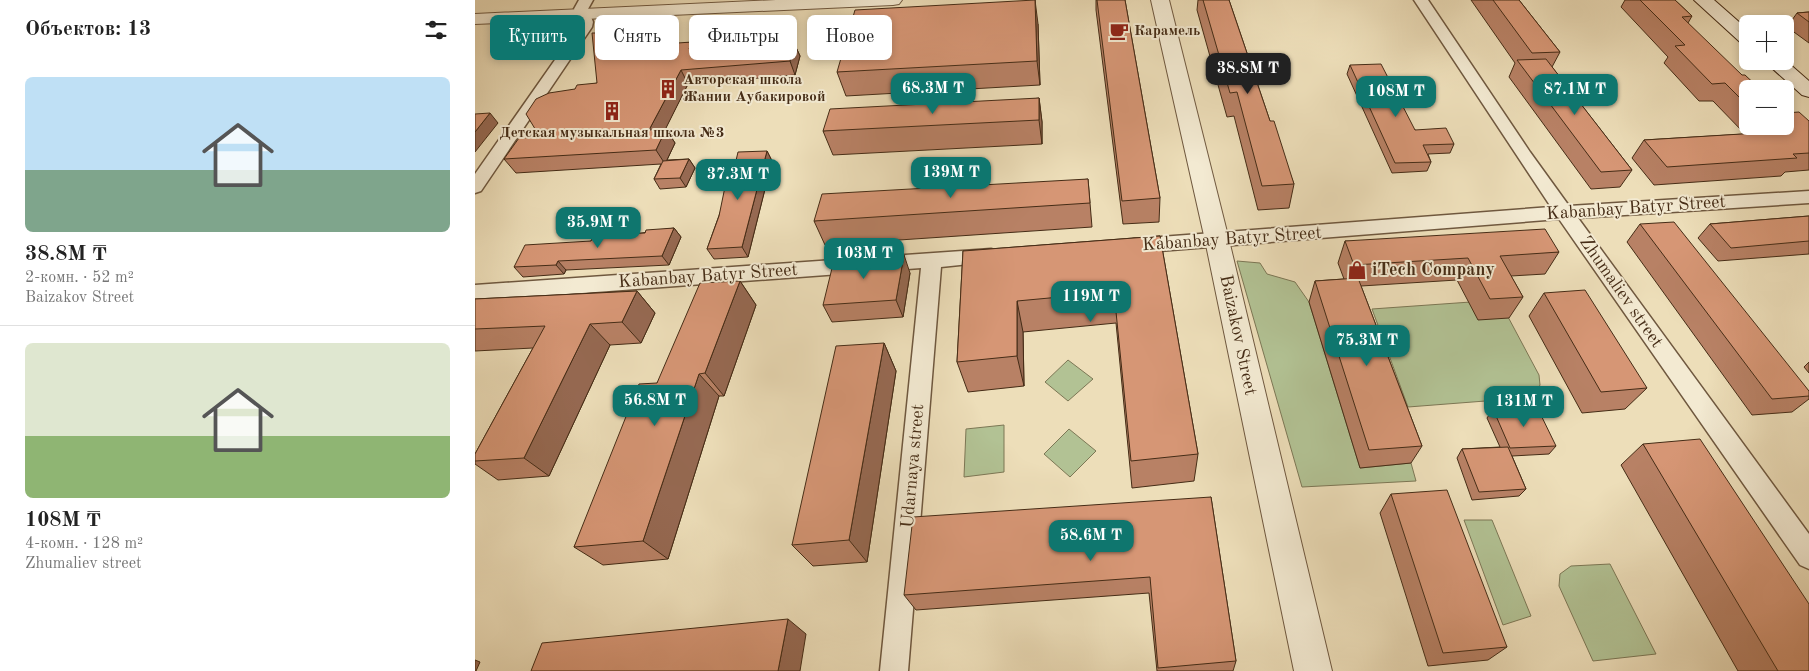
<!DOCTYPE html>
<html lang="ru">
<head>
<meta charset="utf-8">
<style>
	:root { --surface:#fff; --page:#f2f2f2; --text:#222; --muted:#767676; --line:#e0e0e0; --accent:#0f766e }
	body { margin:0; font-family:"Old Standard TT",serif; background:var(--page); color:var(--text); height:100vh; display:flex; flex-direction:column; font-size:19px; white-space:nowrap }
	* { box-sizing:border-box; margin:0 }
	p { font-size:16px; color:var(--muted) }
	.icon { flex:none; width:28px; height:28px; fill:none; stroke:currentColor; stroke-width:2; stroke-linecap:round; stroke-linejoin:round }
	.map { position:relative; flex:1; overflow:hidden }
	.side { display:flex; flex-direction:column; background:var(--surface); width:475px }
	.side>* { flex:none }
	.top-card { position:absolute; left:15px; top:15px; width:475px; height:45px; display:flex; gap:10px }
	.tools { position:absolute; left:1264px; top:15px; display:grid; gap:10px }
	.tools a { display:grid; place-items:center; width:55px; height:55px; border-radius:8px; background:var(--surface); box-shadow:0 2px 8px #0003; font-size:25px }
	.price { position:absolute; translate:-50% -42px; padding:0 11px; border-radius:10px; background:var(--accent); color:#fff; font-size:16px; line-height:32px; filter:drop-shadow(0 1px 2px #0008) }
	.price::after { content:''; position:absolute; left:50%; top:30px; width:15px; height:11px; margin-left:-8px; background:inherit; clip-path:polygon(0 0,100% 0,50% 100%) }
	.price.on { background:#222; color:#fff }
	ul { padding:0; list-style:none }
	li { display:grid; align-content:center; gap:10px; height:265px; padding:0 25px }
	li+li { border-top:1px solid var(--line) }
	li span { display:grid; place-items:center; height:155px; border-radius:8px; color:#555 }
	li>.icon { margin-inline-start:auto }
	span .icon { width:90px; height:90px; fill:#fffc; stroke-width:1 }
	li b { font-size:21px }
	h2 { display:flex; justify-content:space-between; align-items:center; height:60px; padding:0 25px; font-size:21px }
	.tag { padding:0 18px; border-radius:8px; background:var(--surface); box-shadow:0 2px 8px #0003; font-size:18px; line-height:45px }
	.tag.on { background:var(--accent); color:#fff }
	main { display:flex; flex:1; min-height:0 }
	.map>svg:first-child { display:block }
	.green { fill:#b2c294; stroke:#7c7755 }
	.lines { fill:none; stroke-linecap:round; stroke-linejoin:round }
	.minor-casing { stroke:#6f583f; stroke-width:3 }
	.tertiary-casing { stroke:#6f583f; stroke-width:2 }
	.secondary-casing { stroke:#452c16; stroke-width:2 }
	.minor { fill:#f3ead2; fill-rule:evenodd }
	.tertiary { fill:#f3ead2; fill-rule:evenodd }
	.secondary { fill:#f3ead2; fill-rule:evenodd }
	.wall { fill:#b88165; stroke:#452c16 }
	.shaded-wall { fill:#966952; stroke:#452c16 }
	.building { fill:#d69675; stroke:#452c16 }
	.labels { text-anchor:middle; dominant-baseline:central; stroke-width:4; stroke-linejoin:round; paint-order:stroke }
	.far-poi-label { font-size:15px; font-weight:bold; fill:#452c16; stroke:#f3ead2; text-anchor:start }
	.street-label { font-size:18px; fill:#452c16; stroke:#f3ead2 }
	.poi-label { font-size:18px; font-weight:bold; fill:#452c16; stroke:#f3ead2; text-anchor:start }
</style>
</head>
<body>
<main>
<section class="side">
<h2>Объектов: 13<svg class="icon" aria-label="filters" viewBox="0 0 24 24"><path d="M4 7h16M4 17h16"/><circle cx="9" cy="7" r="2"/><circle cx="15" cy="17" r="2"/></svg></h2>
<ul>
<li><span style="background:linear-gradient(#bfe0f5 60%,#7fa58c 0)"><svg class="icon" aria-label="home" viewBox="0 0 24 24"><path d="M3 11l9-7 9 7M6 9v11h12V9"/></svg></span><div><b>38.8M ₸</b><p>2-комн. · 52 m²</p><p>Baizakov Street</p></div></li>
<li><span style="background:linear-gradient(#dfe7d0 60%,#8fb573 0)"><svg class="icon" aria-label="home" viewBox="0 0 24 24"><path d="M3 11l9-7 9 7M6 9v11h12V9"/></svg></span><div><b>108M ₸</b><p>4-комн. · 128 m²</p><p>Zhumaliev street</p></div></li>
</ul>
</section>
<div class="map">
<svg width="1334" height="671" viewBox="0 0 1334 671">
	<rect width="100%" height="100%" fill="#eddeb9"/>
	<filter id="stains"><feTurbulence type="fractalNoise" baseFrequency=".004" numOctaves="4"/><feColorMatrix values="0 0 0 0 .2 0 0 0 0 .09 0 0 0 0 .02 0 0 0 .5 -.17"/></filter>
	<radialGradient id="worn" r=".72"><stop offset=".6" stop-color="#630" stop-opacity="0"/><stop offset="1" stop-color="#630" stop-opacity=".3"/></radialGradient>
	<path class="green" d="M762,261l23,2 7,11 28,8 14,20 51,166 51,-5 5,18 -114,6z
		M1024,300l40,75 1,10 -4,8 -12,5 -116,9 -36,-98z
		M593,360l25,19 -25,22 -23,-19z
		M529,425v47l-40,5 2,-48z
		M594,429l27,22 -26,26 -26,-23z
		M989,520h28l39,96 -28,9z
		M1135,564l46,90 -63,7 -34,-75 1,-12 11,-8z"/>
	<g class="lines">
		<g class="minor-casing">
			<path id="minor" d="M104,0h14l-5,9 5,13 -1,5 -111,164 -6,2v-19l103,-147 1,-5 -5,-13z
				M939,0h14l102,152 39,54 240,-15v12l-231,15 231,316v35l-9,-4 -241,-346 -425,34 -7,-2 -3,-5 3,-5 7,-2 417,-32z
				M516,249l7,2 3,5 -3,5 -57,6 -33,404h-28l41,-403 -446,33v-16z"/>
		</g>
		<g class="tertiary-casing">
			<path id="tertiary" d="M301,0h126l-3,4 -6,1 -418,19v-10z
				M676,0h18l60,240 103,431h-38l-89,-431z"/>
		</g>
		<g class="secondary-casing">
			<path id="secondary" d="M1219,0h20l33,29v14l-7,-1z
				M1310,60l24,21v16l-7,-2 -38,-34z"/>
		</g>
		<use href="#minor" class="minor"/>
		<use href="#tertiary" class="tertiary"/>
		<use href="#secondary" class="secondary"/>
	</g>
	<path class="wall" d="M621,0h29l35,198 -1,24 -36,2 -27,-214z
		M723,0h31l41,121 24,63 -5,24 -31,2 -24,-94 -7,1 -30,-107z
		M996,0h48l41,52 -8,15 80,103 -12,17 -29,2 -82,-112 6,-14z
		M1150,0h50l17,16 -4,7 59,66v37h38l24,-5v49l-24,2 -4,4 -127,9 -22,-27 12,-18 101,-6 -32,-33h-14l-35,-38 4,-6 -47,-50z
		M1334,12v31l-22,-16 10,-14z
		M563,24l2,61 -194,11 -9,-24z
		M311,41l1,2h7l6,13 -5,19 -107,9 -23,45h1l9,14 -8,17 22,-1 6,9 -9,19 -26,2 -6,-10 7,-15 -145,9 -12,-14 36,-22 35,-48 22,-6 38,-36v2l24,-2 33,-5 3,7z
		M875,65l65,65 39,14 -4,9 -22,1 3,8 -4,9 -35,2 -45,-99z
		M564,98l3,24v22l-209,11 -10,-24z
		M292,151l5,10 -24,96 -34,2 -7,-10 24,-67z
		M613,179l4,48 -267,18 -11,-24z
		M1334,216v38l-91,7 -20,-23 12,-14z
		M1165,224l169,167v8l-17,13 -40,3 -125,-173z
		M199,228l7,9 -12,28 -103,5 -2,4 -41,3 -9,-10 77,-26z
		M685,236l38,218 -4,27 -62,7 -16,-165 -93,9 1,54 -56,6 -11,-30 6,-111z
		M870,241l214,11 -14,22 -34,2 12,21 -14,21 -31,2 -21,-40 -96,6 61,160 -11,17 -51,5 -51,-166 6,-21 29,-2 -6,-16z
		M435,273l-7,44 -71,5 -9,-17z
		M265,281l16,24 -32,91h-5l-51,163 -65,6 -29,-18 83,-164z
		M162,291l18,22 -14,30 -31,2 -61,131 -51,4 -23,-16v-10l58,-106 -58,3v-52z
		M1069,293l103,95 -22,21 -43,4 -53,-97z
		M409,343l12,28 -29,191 -54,4 -21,-21z
		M1334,362v11l-5,-6z
		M1018,409l63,37 -7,8 -37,2 14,33 -7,7 -47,4 -15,-42 5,-9 38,-2 -13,-29z
		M1168,444l166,227h-71l-117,-206z
		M916,494l116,153 -19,13 -60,6 -48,-153z
		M736,497l25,164 -3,10h-76l-8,-78 -233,17 -12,-15z"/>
	<path class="shaded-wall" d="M560,0l3,24 2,61 -3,-24z
		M152,33l8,14 4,16 -8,-14z
		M311,41l5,14 3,-12 6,13 -5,19 -5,-14 -5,-17z
		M217,42l7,14 -10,-7z
		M206,70l7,14 -30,60 -9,-14z
		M564,98l3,24v22l-3,-24z
		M15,113l8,10 -23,29v-20z
		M191,129l9,14 -10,21 -9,-14z
		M292,151l5,10 -24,96 -6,-10z
		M214,159l6,9 -9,19 -6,-9z
		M199,228l7,9 -12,28 -7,-9z
		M429,255l6,18 -7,44 -7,-17z
		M83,261l8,9 -2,4 -8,-9z
		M265,281l16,24 -32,91 -19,-23z
		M162,291l18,22 -14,30 -19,-21z
		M542,301l6,31 1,54 -7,-30z
		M115,324l20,21 -61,131 -25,-18z
		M409,343l12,28 -29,191 -18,-22z
		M224,374l20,22 -51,163 -25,-18z
		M313,619l18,15 -6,37h-22z
		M0,660l5,2 -4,9h-1z"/>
	<path class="building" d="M560,0l2,61 -200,11 18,-62z
		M622,0h28l35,198 -38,3z
		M728,0h26l41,121h4l20,63 -32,2 -25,-94 -7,1z
		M1018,0h26l41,52 -28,1z
		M1165,0h35l17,16 -10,1 60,58h3l15,14h-13v16l-22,-22 -13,1 -37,-38 10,-1z
		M1334,12v10l-12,-9z
		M117,33h35l4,16 28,-2 4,-3 29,-2 -3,7 97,-8 -1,3 9,-1 -4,18 -109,9 -32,60 17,-1 -10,21 -152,9 15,-21 21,-1 -14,-23 10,-15 13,-6 26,-4 2,-4 20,-2z
		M1071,59l86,111 -31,2 -84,-112z
		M906,64l34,66 31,-2 8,16 -31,1 8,17 -36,1 -45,-98z
		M564,98v22l-216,11 7,-22z
		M1324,112l10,9v32l-16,1 4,4 -130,9 -23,-27 130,-8 -5,-6h16v-13z
		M15,113l-15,19v-18z
		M292,151l-25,96 -35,2 12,-33 7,-34h5l7,-30z
		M214,159l-9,19 -26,1 9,-18z
		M613,179l2,24 -276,18 8,-27z
		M1334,216v25l-78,7 -21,-24z
		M1199,222l135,169v5l-37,3 -132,-175z
		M199,228l-12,28 -104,5 -2,4 -42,2 11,-22 66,-4 3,-6 51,-2 1,-3z
		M1070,229l14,23 -59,4 23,41 -33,2 -22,-41 -114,7 -9,-24z
		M685,236l38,218 -67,7 -17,-169 -97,9v55l-60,6 6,-111z
		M429,255l-8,45 -73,5 11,-45z
		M883,278l64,168 -53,4 -54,-169z
		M265,281l-35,92 -6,1 -56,167 -69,6 65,-163 18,-1 43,-100z
		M1110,290l62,98 -46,4 -57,-99z
		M162,291l-15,31 -32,2 -66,134 -49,3v-7l70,-128 -70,3v-30z
		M409,343l-35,197 -57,5 44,-199z
		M1062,407l19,39 -46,2 -17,-39z
		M1225,439l109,165v67h-31l-135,-227z
		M1033,447l18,42 -47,3 -17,-43z
		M972,490l60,157 -64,6 -52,-159z
		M736,497l25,164 -78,7 -8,-91 -246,18 9,-78z
		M313,619l-10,52h-247l11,-28z"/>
	<defs>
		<g id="cafe-bare" transform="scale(1.5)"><path d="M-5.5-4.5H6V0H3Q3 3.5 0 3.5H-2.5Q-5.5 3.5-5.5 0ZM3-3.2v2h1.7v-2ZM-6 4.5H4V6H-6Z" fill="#8f2418" stroke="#f3ead2" stroke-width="2.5" paint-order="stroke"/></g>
		<g id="building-bare" transform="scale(1.5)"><path d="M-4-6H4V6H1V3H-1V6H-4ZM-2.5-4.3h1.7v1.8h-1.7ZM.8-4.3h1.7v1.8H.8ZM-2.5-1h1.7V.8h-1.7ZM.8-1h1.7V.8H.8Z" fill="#8f2418" stroke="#f3ead2" stroke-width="2.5" paint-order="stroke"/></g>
		<g id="shop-bare" transform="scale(1.5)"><path d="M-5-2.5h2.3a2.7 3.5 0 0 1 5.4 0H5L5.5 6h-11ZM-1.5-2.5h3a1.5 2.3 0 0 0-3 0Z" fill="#8f2418" stroke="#f3ead2" stroke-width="2.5" paint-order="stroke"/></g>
	</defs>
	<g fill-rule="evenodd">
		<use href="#cafe-bare" x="644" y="31"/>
		<use href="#building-bare" x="193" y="89"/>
		<use href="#building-bare" x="137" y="111"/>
		<use href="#shop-bare" x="882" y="270"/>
	</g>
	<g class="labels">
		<g class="far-poi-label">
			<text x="659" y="31">Карамель</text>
			<text x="208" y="80">Авторская школа<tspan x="208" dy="17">Жании Аубакировой</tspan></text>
			<text x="137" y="133" text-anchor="middle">Детская музыкальная школа №3</text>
		</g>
		<g class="street-label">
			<text transform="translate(1161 208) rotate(-4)">Kabanbay Batyr Street</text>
			<text transform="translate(757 239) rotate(-4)">Kabanbay Batyr Street</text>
			<text transform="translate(233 276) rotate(-4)">Kabanbay Batyr Street</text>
			<text transform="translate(1146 292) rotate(55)">Zhumaliev street</text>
			<text transform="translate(763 335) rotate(78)">Baizakov Street</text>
			<text transform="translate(438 466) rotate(-85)">Udarnaya street</text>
		</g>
		<g class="poi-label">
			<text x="897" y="270">iTech Company</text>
		</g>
	</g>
	<rect width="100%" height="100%" filter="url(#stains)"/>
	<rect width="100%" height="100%" fill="url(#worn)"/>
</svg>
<div class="tools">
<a>+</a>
<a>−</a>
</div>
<b class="price on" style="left:773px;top:95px">38.8M ₸</b>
<b class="price" style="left:458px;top:115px">68.3M ₸</b>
<b class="price" style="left:1100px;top:116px">87.1M ₸</b>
<b class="price" style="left:921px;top:118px">108M ₸</b>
<b class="price" style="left:476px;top:199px">139M ₸</b>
<b class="price" style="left:263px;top:201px">37.3M ₸</b>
<b class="price" style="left:123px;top:249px">35.9M ₸</b>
<b class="price" style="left:389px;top:280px">103M ₸</b>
<b class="price" style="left:616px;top:323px">119M ₸</b>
<b class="price" style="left:892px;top:367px">75.3M ₸</b>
<b class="price" style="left:180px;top:427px">56.8M ₸</b>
<b class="price" style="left:1049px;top:428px">131M ₸</b>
<b class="price" style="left:616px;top:562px">58.6M ₸</b>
<div class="top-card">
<a class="tag on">Купить</a>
<a class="tag">Снять</a>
<a class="tag">Фильтры</a>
<a class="tag">Новое</a>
</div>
</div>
</main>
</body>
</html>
